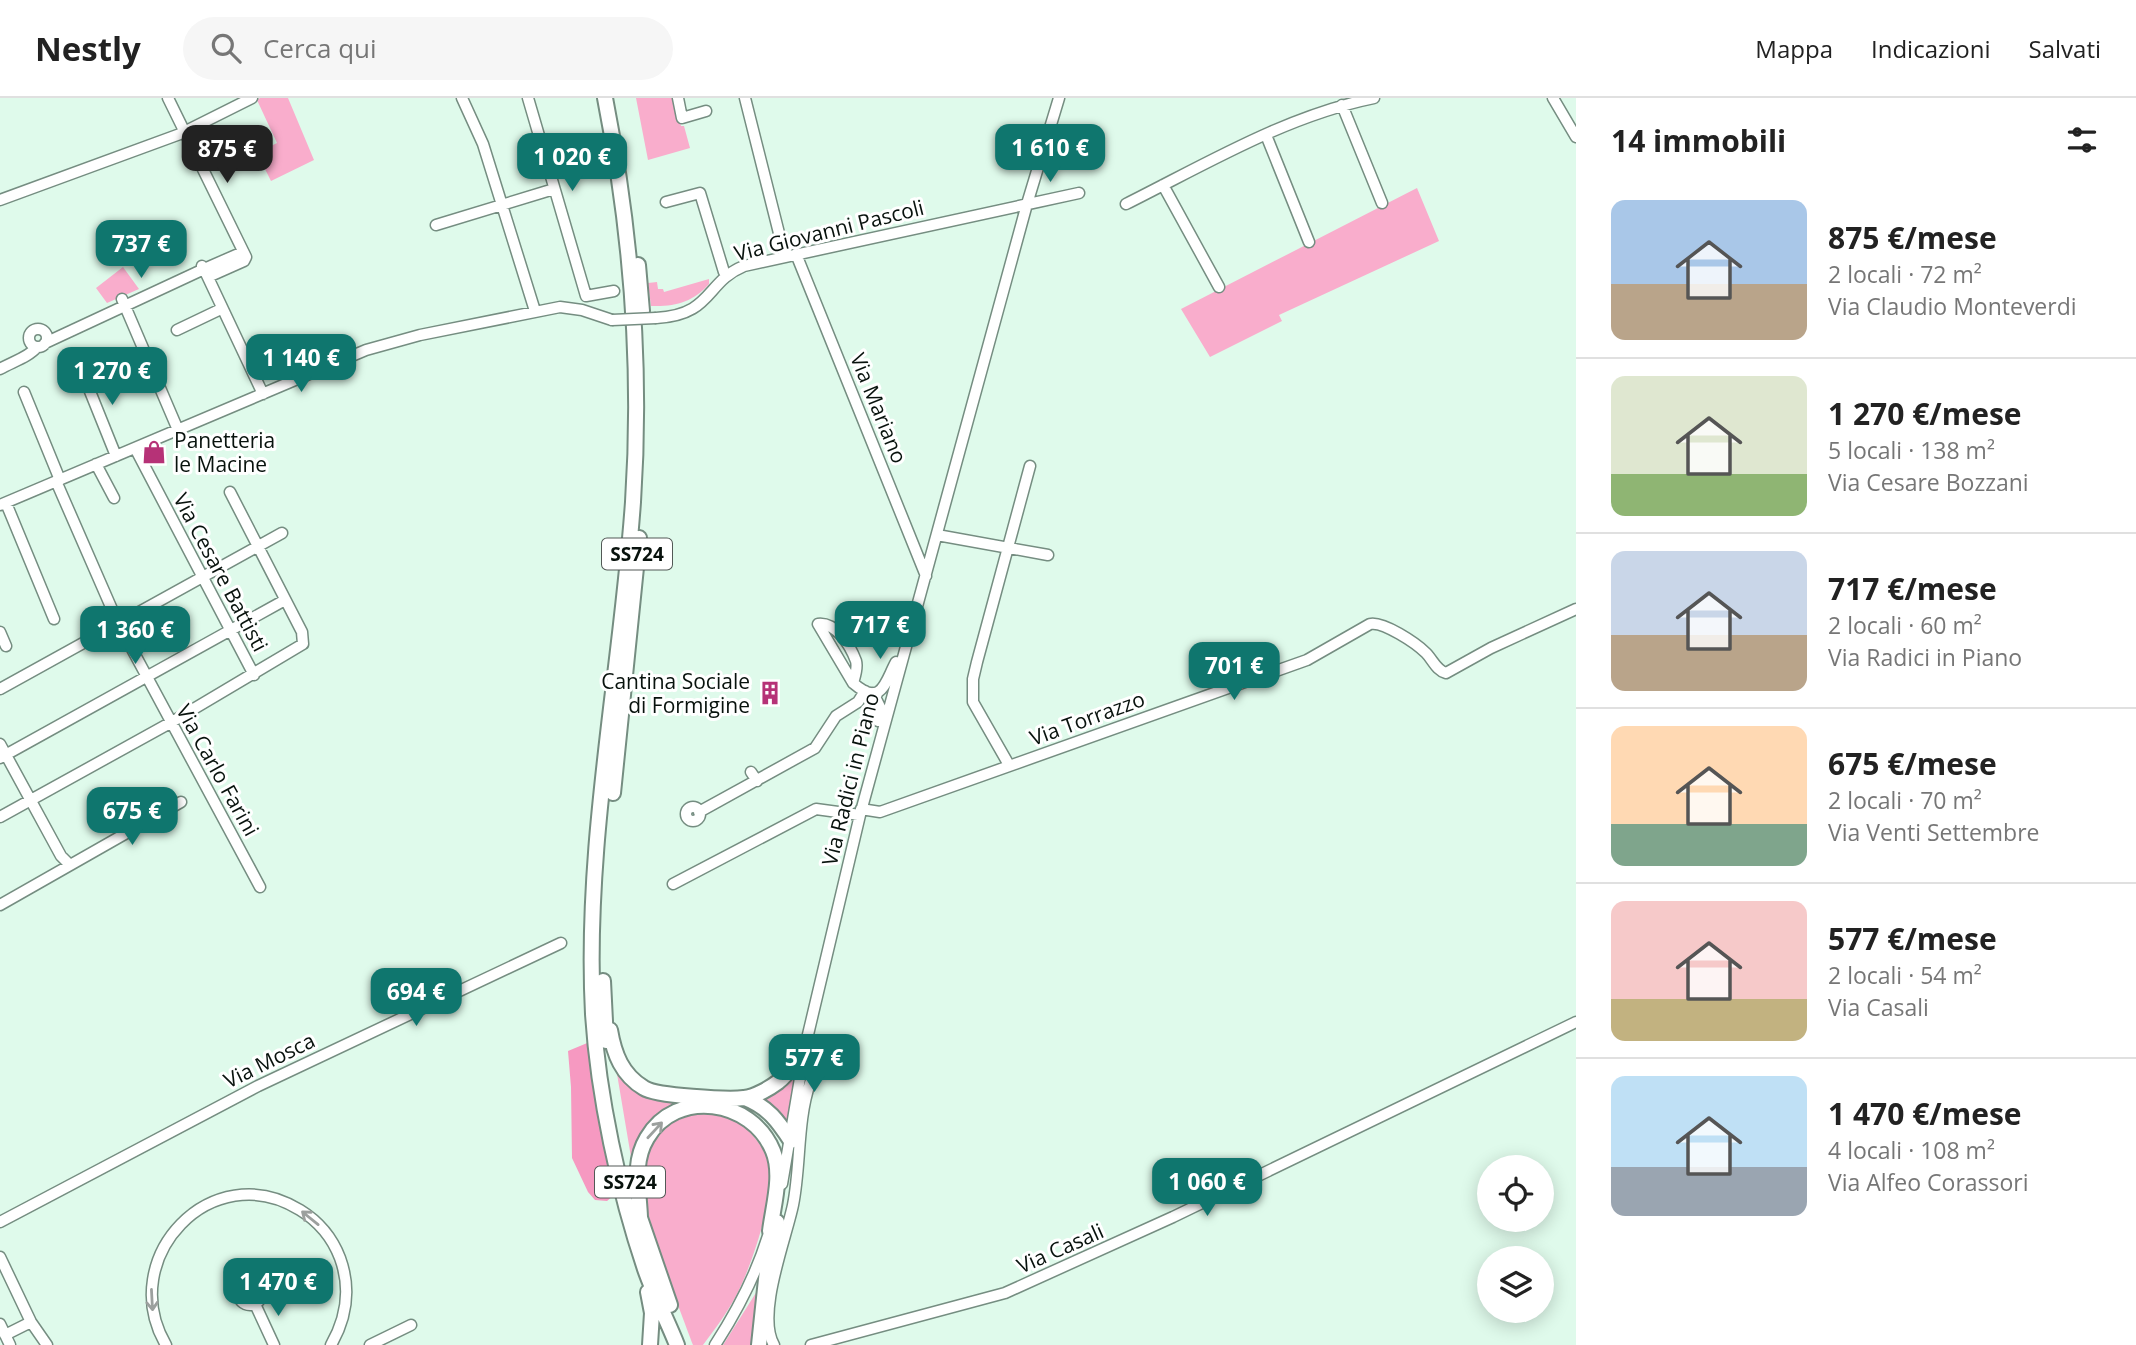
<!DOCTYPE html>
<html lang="it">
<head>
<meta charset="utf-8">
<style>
	:root { --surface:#fff; --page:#f6f6f6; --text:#222; --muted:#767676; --line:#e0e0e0; --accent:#0f766e }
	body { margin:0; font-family:"Open Sans",sans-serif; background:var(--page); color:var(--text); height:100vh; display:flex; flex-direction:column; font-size:26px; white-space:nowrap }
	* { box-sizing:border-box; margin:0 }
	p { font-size:23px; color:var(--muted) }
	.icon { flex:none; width:38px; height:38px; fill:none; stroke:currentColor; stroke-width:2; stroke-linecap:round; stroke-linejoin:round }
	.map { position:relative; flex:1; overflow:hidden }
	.sheet { display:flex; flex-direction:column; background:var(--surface); width:560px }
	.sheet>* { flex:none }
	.controls { position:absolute; left:1477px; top:1057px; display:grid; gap:14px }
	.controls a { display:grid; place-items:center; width:77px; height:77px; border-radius:50%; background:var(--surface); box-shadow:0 4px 18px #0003; font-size:35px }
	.price { position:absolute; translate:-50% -60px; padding:0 16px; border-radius:14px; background:var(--accent); color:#fff; font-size:23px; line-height:46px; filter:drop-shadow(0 2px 4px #0008) }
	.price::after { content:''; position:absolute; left:50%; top:42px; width:21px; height:16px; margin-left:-10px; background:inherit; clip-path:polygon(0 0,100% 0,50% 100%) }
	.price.active { background:#222; color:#fff }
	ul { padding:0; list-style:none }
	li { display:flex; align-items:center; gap:21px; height:175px; padding:0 35px }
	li+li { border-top:2px solid var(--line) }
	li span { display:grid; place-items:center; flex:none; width:196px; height:140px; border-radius:14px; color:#555 }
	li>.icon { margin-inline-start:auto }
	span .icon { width:84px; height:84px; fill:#fffc; stroke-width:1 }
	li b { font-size:30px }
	h2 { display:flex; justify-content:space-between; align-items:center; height:84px; padding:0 35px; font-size:30px }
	header { display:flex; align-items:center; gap:42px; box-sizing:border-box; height:98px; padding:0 35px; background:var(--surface); border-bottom:2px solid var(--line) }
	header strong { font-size:33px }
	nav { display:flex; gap:38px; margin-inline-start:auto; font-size:24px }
	.search { width:490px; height:63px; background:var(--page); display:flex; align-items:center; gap:18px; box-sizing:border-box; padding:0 24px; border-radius:38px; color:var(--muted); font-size:26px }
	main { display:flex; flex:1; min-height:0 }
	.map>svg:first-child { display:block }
	.green { fill:#f9adcc }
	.forest { fill:#f699c1 }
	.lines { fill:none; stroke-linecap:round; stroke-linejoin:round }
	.minor-casing { stroke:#758d81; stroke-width:13 }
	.highway-casing { stroke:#758d81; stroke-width:18 }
	.minor { stroke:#fff; stroke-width:10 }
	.highway { stroke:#fff; stroke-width:14 }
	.minor-bridge-casing { stroke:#758d81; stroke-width:13; stroke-linecap:butt }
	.minor-bridge { stroke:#fff; stroke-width:10 }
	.oneway { stroke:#9ca09e }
	.labels { text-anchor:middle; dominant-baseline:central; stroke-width:6; stroke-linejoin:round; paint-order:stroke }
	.shield { fill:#fff; stroke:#525956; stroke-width:2 }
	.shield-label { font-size:19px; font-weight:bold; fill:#08120d }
	.street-label { font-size:21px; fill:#08120d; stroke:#fff }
	.poi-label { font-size:21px; fill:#08120d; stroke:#fff; text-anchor:start }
</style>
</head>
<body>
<header>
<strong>Nestly</strong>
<div class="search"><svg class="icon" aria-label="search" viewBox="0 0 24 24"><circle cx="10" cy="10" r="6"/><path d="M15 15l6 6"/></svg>Cerca qui</div>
<nav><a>Mappa</a><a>Indicazioni</a><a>Salvati</a></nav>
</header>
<main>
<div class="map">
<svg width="1576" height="1247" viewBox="0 0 1576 1247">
	<rect width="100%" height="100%" fill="#dffaeb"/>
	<path class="green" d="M260,0h28l26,62 -43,21 -14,-28 20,-10 -20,-43z
		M636,0h38l7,28h3l6,22 -42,12z
		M1417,90l22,53 -160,74 3,6 -72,36 -29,-48z
		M123,169l16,22 -32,14 -11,-15z
		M709,181v5c-16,18 -34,23 -58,22l-3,-23 9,-1 1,7h5l1,3z
		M616,970l67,35c-32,19 -41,23 -51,60z
		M796,972l-10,58 -29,-28z
		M696,1015c7,1 15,0 22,1 24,3 50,33 52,57 3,30 -19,97 -34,125 -9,17 -21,33 -33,49h-10c-14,-38 -59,-149 -50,-185 7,-29 28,-38 53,-47z
		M759,1190l-6,57h-30z"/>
	<path class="forest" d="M592,943l9,81 13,73 -7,6 -12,-1 -7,-8 -16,-34 -1,-71 -3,-36z"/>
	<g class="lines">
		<g class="minor-casing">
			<path id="minor" d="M168,0l78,159 -2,4 -36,16
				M462,0l21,46 52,167
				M528,0l58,198 28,-5
				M678,0l4,20 24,-7
				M745,0l40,159
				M1553,0l23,39
				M1342,7l40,98
				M1266,37l43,107
				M1163,87l56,102
				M0,102l180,-66 72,-36
				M666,104l34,-9 24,79 5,2
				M1126,106c80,-40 160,-88 248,-106
				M436,127l118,-36
				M796,156l130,322
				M202,168l2,3 39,-17
				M122,201l56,131
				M656,220c57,-3 49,-36 88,-52l335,-73
				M29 240a9 9 0 1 1 18 0a9 9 0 1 1-18 0Z
				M177,232l44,-21
				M45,245l159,-74 59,125
				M0,271c12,-7 29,-12 37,-22
				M81,271l35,87
				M24,294l36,88
				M135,350l119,227
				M96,366l18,34
				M56,383l62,142 142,264
				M6,405l48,116
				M0,407l366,-155 54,-15 140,-28 22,3 30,10
				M937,437l111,20
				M0,534l6,14
				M853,585c2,-7 5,-15 3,-22 -6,-16 -20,-39 -38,-37l35,59c29,25 32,-1 43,-21
				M0,591l282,-156
				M877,596l-4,-1 7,14 -2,14
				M0,646l61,112 8,8
				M0,660l285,-158
				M1009,667l-36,-63v-23l4,-17 53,-196
				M751,674l6,9
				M686 716a7 7 0 1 1 14 0a7 7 0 1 1-14 0Z
				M861,711l19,3 427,-152 63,-36c13,-3 46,19 56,29 7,7 10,17 20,20l45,-25 85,-39
				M699,714l116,-64 21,-32 22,-14 7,-11
				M0,719l170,-94 133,-79 -1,-12 -72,-140
				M673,786l143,-75 44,6
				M0,807l181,-103
				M782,1086l24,-141 54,-228 167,-611 32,-106
				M0,1124l258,-136 303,-143
				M0,1159l31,65 16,23
				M238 1195a12 12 0 1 1 24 0a12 12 0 1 1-24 0Z
				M255,1206l19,41
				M0,1226l10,21
				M5,1237l26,-13
				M166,1247c-51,-87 46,-190 134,-135 18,11 32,27 40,48 11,30 7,59 -9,87
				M370,1247l41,-20
				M715,1247c22,-34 41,-70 53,-109
				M774,1247c-18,-31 12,-106 19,-140 8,-40 4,-84 17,-122 5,-13 19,-16 23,-28 -3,-13 -15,-15 -27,-12
				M811,1247l194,-52 168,-76 403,-195"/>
		</g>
		<g class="highway-casing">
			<path id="highway" d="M605,0c26,132 37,269 28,404 -12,171 -49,341 -40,512 5,81 26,178 52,255 9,26 22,51 32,76
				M638,167l4,46
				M613,695l26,-255
				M603,883l3,60
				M610,932c4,24 12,45 34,58 12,8 84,12 100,10 11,-1 26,-10 34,-16 13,-11 20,-25 28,-39
				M745,1000c23,9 33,23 46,43
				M638,1114l32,93
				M640,1119c-1,-27 -8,-54 7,-79 29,-50 105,-39 126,13 10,24 0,55 -3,80
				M648,1194l4,21 -2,32
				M759,1247l8,-75 10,-48"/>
		</g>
		<use href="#minor" class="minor"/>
		<use href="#highway" class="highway"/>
		<g class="minor-bridge-casing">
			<path id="minor-bridge" d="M612,222l44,-2"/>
		</g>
		<use href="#minor-bridge" class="minor-bridge"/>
	</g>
	<defs><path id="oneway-shaft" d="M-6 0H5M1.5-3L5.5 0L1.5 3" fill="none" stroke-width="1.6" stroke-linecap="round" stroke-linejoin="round" transform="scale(1.75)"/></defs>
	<g class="oneway">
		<use href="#oneway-shaft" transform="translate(655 1032) rotate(-47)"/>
		<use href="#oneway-shaft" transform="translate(310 1120) rotate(-141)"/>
		<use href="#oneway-shaft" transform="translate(152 1202) rotate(87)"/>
	</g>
	<defs>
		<g id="shop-bare" transform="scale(1.89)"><path d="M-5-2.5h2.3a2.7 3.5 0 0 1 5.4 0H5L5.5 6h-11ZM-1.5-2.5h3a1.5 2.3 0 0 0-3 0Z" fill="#b63277" stroke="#fff" stroke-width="2.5" paint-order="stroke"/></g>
		<g id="building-bare" transform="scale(1.89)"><path d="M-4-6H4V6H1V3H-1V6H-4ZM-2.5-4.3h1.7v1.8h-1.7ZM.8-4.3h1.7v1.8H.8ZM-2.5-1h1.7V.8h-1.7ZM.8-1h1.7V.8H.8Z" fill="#b63277" stroke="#fff" stroke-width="2.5" paint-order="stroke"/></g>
	</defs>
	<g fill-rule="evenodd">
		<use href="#shop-bare" x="154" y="354"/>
		<use href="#building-bare" x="770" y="595"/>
	</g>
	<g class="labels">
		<g class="shield">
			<rect x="602" y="440.5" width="70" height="31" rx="5"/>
			<rect x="595" y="1068.5" width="70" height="31" rx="5"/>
		</g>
		<g class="shield-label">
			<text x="637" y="456">SS724</text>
			<text x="630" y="1084">SS724</text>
		</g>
		<g class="street-label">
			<text transform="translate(829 132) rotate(-14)">Via Giovanni Pascoli</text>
			<text transform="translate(879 310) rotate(68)">Via Mariano</text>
			<text transform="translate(221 474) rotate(62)">Via Cesare Battisti</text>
			<text transform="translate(1087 620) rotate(-20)">Via Torrazzo</text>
			<text transform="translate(218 672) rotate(61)">Via Carlo Farini</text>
			<text transform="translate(850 681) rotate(-76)">Via Radici in Piano</text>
			<text transform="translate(269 962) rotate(-26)">Via Mosca</text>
			<text transform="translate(1060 1150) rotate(-24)">Via Casali</text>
		</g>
		<g class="poi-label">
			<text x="174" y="342">Panetteria<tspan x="174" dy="24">le Macine</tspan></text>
			<text x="750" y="583" text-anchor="end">Cantina Sociale<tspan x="750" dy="24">di Formigine</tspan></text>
		</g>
	</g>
</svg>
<div class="controls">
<a><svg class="icon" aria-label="locate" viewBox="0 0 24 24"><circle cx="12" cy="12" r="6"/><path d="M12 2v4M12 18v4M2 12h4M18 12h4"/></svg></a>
<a><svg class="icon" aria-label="layers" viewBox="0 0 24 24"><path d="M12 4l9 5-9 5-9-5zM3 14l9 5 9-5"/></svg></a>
</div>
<b class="price" style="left:1050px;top:86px">1 610 €</b>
<b class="price active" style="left:227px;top:87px">875 €</b>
<b class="price" style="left:572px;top:95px">1 020 €</b>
<b class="price" style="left:141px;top:182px">737 €</b>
<b class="price" style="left:301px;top:296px">1 140 €</b>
<b class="price" style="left:112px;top:309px">1 270 €</b>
<b class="price" style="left:880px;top:563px">717 €</b>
<b class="price" style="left:135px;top:568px">1 360 €</b>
<b class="price" style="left:1234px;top:604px">701 €</b>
<b class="price" style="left:132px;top:749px">675 €</b>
<b class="price" style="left:416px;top:930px">694 €</b>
<b class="price" style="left:814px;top:996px">577 €</b>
<b class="price" style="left:1207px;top:1120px">1 060 €</b>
<b class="price" style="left:278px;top:1220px">1 470 €</b>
</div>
<section class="sheet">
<h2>14 immobili<svg class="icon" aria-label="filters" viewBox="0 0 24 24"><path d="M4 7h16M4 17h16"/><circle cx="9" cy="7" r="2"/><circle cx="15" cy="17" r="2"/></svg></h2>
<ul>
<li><span style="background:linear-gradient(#a9c7e8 60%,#b9a48a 0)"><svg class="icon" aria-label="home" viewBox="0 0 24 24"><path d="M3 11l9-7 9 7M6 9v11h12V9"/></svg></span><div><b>875 €/mese</b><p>2 locali · 72 m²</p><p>Via Claudio Monteverdi</p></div></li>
<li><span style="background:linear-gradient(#dfe7d0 70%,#8fb573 0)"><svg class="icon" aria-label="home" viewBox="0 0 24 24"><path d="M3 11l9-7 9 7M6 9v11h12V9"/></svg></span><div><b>1 270 €/mese</b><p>5 locali · 138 m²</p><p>Via Cesare Bozzani</p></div></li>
<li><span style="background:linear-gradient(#c9d6e8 60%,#b9a48a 0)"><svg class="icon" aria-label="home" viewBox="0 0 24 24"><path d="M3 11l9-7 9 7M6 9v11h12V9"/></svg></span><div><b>717 €/mese</b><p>2 locali · 60 m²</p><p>Via Radici in Piano</p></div></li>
<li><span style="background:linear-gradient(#ffd9b3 70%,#7fa58c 0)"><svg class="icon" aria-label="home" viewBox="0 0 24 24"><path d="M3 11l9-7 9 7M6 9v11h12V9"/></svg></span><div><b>675 €/mese</b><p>2 locali · 70 m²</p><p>Via Venti Settembre</p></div></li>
<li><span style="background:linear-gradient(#f6c9c9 70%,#c2b280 0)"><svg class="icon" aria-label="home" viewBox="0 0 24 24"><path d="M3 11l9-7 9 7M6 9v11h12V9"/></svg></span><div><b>577 €/mese</b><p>2 locali · 54 m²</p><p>Via Casali</p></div></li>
<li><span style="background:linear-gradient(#bfe0f5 65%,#9aa5b1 0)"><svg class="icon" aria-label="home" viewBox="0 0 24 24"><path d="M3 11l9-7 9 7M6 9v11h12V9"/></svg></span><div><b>1 470 €/mese</b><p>4 locali · 108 m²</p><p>Via Alfeo Corassori</p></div></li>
</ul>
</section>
</main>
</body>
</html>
